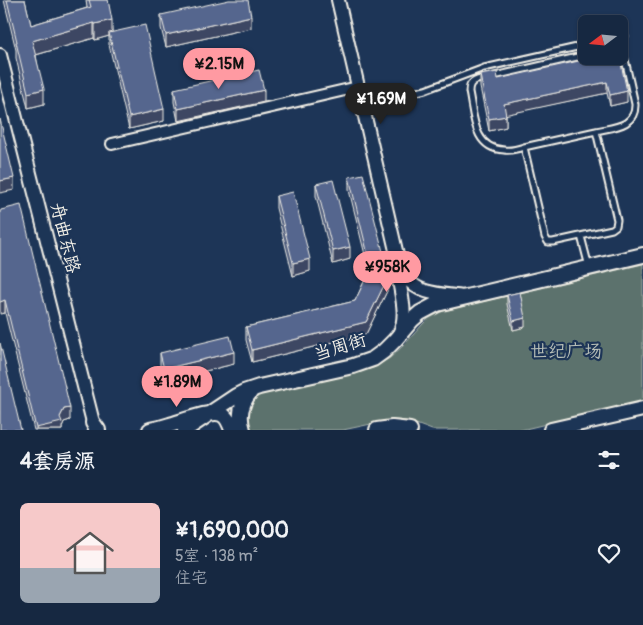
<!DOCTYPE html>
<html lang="zh">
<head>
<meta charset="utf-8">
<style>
	:root { --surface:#162841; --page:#1f3048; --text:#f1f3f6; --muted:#9ea6b1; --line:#35445a; --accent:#ff9aa2 }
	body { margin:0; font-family:Pangolin,"LXGW WenKai TC",sans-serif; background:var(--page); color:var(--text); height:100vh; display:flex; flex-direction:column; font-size:19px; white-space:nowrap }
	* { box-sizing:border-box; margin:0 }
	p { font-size:16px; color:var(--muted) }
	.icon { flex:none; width:28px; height:28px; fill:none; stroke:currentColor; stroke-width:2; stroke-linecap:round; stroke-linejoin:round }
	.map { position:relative; height:430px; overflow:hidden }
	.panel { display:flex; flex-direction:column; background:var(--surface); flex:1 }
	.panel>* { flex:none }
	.needle { width:32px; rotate:254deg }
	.controls { position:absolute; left:578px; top:15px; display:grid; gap:10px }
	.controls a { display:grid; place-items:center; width:50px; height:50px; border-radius:8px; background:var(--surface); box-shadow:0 1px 4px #0004,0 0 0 1px var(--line); font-size:25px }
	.price { position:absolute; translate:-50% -42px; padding:0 11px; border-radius:18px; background:var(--accent); color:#111; font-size:16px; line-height:32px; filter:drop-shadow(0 1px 2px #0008) }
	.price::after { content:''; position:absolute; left:50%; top:30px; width:15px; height:11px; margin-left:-8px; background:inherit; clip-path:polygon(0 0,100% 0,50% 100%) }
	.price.active { background:#222; color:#fff }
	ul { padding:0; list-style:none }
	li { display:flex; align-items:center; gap:15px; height:125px; padding:0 20px }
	li span { display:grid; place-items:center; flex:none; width:140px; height:100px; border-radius:8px; color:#555 }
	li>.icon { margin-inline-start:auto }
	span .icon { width:60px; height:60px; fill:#fffc; stroke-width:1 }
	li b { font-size:21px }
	h2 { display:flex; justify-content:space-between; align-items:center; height:60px; padding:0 20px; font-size:21px }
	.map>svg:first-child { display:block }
	.green { fill:#5c726d; stroke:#a8b2aa }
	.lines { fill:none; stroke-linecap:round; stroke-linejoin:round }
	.service-casing { stroke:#f4f1e8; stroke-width:9 }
	.minor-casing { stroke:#f4f1e8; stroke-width:14 }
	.tertiary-casing { stroke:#f4f1e8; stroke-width:16 }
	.secondary-casing { stroke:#f4f1e8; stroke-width:18 }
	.service { stroke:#1d3557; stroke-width:5 }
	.minor { stroke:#1d3557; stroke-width:10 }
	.tertiary { stroke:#1d3557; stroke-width:12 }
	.secondary { stroke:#1d3557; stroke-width:14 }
	.wall { fill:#49587a; stroke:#f4f1e8 }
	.shaded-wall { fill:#3c4763; stroke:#f4f1e8 }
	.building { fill:#55668e; stroke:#f4f1e8 }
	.labels { text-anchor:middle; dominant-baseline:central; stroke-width:4.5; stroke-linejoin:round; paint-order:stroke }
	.street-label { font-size:18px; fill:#f4f1e8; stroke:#1d3557 }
	.park-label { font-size:18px; fill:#b7beb7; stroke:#1d3557 }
</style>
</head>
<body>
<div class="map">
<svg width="643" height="430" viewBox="0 0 643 430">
	<rect width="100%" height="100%" fill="#1d3557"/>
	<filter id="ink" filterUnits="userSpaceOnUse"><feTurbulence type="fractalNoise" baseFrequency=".02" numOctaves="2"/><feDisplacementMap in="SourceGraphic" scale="10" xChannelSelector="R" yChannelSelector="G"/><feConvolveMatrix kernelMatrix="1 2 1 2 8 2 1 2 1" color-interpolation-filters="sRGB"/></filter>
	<g filter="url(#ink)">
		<path class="green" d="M643,264v137l-122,29h-89l-24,-9 -11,-1 -12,1 -42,9h-95c-4,-14 -2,-27 11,-35l114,-27 17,-10 15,-14 17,-19 6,-6 15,-8z"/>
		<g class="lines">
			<g class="service-casing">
				<path id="service" d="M619,38l6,-2
					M362,105l63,-15 59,-22 102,-23
					M596,131l21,89 -1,6 -4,3 -59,13h-5l-3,-5 -21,-90z
					M596,131c17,-4 40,-4 39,-27l-11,-49 -5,-6
					M524,147c-6,2 -13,4 -20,3 -31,-1 -30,-35 -35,-58 0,-7 2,-10 8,-12l109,-25
					M581,236l8,31"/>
			</g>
			<g class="minor-casing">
				<path id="minor" d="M112,144l246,-57"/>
			</g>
			<g class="tertiary-casing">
				<path id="tertiary" d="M338,0l59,255c3,8 6,16 10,23 11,17 37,16 56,19
					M0,55l95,375
					M397,265c1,23 13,47 2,69"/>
			</g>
			<g class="secondary-casing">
				<path id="secondary" d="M93,423l5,7
					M150,430c7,-1 14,-3 20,-5 11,-3 41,-15 51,-11 6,2 9,10 11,16
					M185,430l51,-34 8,-4 15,-5 94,-21 20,-7 11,-8 11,-11 17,-20 8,-7 17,-9 206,-49
					M243,430c-5,-15 -2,-28 9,-40
					M377,430l15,-2 18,2
					M551,430l92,-21"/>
			</g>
			<use href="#service" class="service"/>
			<use href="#minor" class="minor"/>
			<use href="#tertiary" class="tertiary"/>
			<use href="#secondary" class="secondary"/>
		</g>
		<path class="wall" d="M4,0h21l6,25 56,-17 -1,-8h22l4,32 52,89 -35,8 -20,-84v-9l-14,4 -1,-2 -58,17 8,49 -16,4 -12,-50v-8z
			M161,15l90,13 -85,19 -5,-19z
			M600,56h19l8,46 -17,4 -3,-13 -101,21v13l-17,4 -9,-44v-12l18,4 102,-22z
			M174,89l90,13 -86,19 -4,-19z
			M349,177l40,110 -23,47 -114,28 -6,-22v-13l109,-26 14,-30 -20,-81z
			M316,184l34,75 -17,5 -17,-68z
			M276,196l34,75 -17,5 -17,-68z
			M0,212l70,208 -6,2 -2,5v3h-28l-29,-117z
			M507,295l18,32 -12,3 -6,-26z
			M160,353l74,11 -70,17 -4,-16z"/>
		<path class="shaded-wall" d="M251,16v12l-85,19v-12z
			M112,20v16l-3,-3v3l-14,4v-16z
			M94,23v15l-62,18v-15z
			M607,82v11l-103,22v-11z
			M44,89v15l-16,4v-15z
			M264,90v12l-86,19v-12z
			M627,91v11l-17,4v-11z
			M164,109v12l-35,8v-12z
			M506,116v11l-17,4v-12z
			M14,178v12l-14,3v-12z
			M350,247v12l-17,5v-13z
			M310,259v12l-17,5v-13z
			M389,275v12l-23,47 -114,28v-12l114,-28z
			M5,300v13l-5,1v-12z
			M525,318v9l-12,3v-9z
			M234,352v12l-70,17v-12z
			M70,408v12l-6,2 -2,5v3h-26v-2l24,-11 4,-8z"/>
		<path class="building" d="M7,0h18l6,25 60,-18 -2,-7h19l4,20 -17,4 -1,-1 -62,18 12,48 -16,4 -12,-51h1z
			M229,0h19l3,16 -85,19 -5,-20z
			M145,25l19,84 -35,8 -20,-84z
			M619,55l8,36 -17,4 -3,-13 -103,22 2,12 -17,3 -9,-44 17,-3 1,7 103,-23h18z
			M259,70l5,20 -86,19 -4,-20z
			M0,119l14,59 -14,3z
			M363,174l26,101 -23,47 -114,28 -6,-23 109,-26 16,-34 -22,-90z
			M333,180l17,67 -17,4 -17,-67z
			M293,192l17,67 -17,4 -17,-67z
			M21,205l49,203 -6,1 -4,8 2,5 -26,6 -31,-128 -5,2v-90l1,-2z
			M520,292l5,26 -12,3 -6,-26z
			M230,336l4,16 -70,17 -4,-16z
			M0,343l21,87h-21z"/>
	</g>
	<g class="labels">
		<g class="street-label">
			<text transform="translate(65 238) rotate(76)">舟曲东路</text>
			<text transform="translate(340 347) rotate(-17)">当周街</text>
		</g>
		<g class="park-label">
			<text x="566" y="351">世纪广场</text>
		</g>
	</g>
</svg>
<div class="controls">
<a><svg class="needle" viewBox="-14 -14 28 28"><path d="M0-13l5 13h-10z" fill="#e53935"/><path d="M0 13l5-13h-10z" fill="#9ea6b1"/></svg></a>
</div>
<b class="price" style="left:219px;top:90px">¥2.15M</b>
<b class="price active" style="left:381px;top:125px">¥1.69M</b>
<b class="price" style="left:387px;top:293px">¥958K</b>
<b class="price" style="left:177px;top:408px">¥1.89M</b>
</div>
<section class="panel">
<h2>4套房源<svg class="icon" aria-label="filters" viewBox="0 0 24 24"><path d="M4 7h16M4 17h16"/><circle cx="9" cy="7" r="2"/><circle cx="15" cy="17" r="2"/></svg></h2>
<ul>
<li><span style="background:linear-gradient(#f6c9c9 65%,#9aa5b1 0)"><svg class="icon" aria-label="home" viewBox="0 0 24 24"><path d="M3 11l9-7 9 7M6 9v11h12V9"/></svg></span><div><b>¥1,690,000</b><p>5室 · 138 m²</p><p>住宅</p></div><svg class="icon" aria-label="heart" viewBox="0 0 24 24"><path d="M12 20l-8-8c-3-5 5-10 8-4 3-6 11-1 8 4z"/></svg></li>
</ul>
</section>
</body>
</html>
